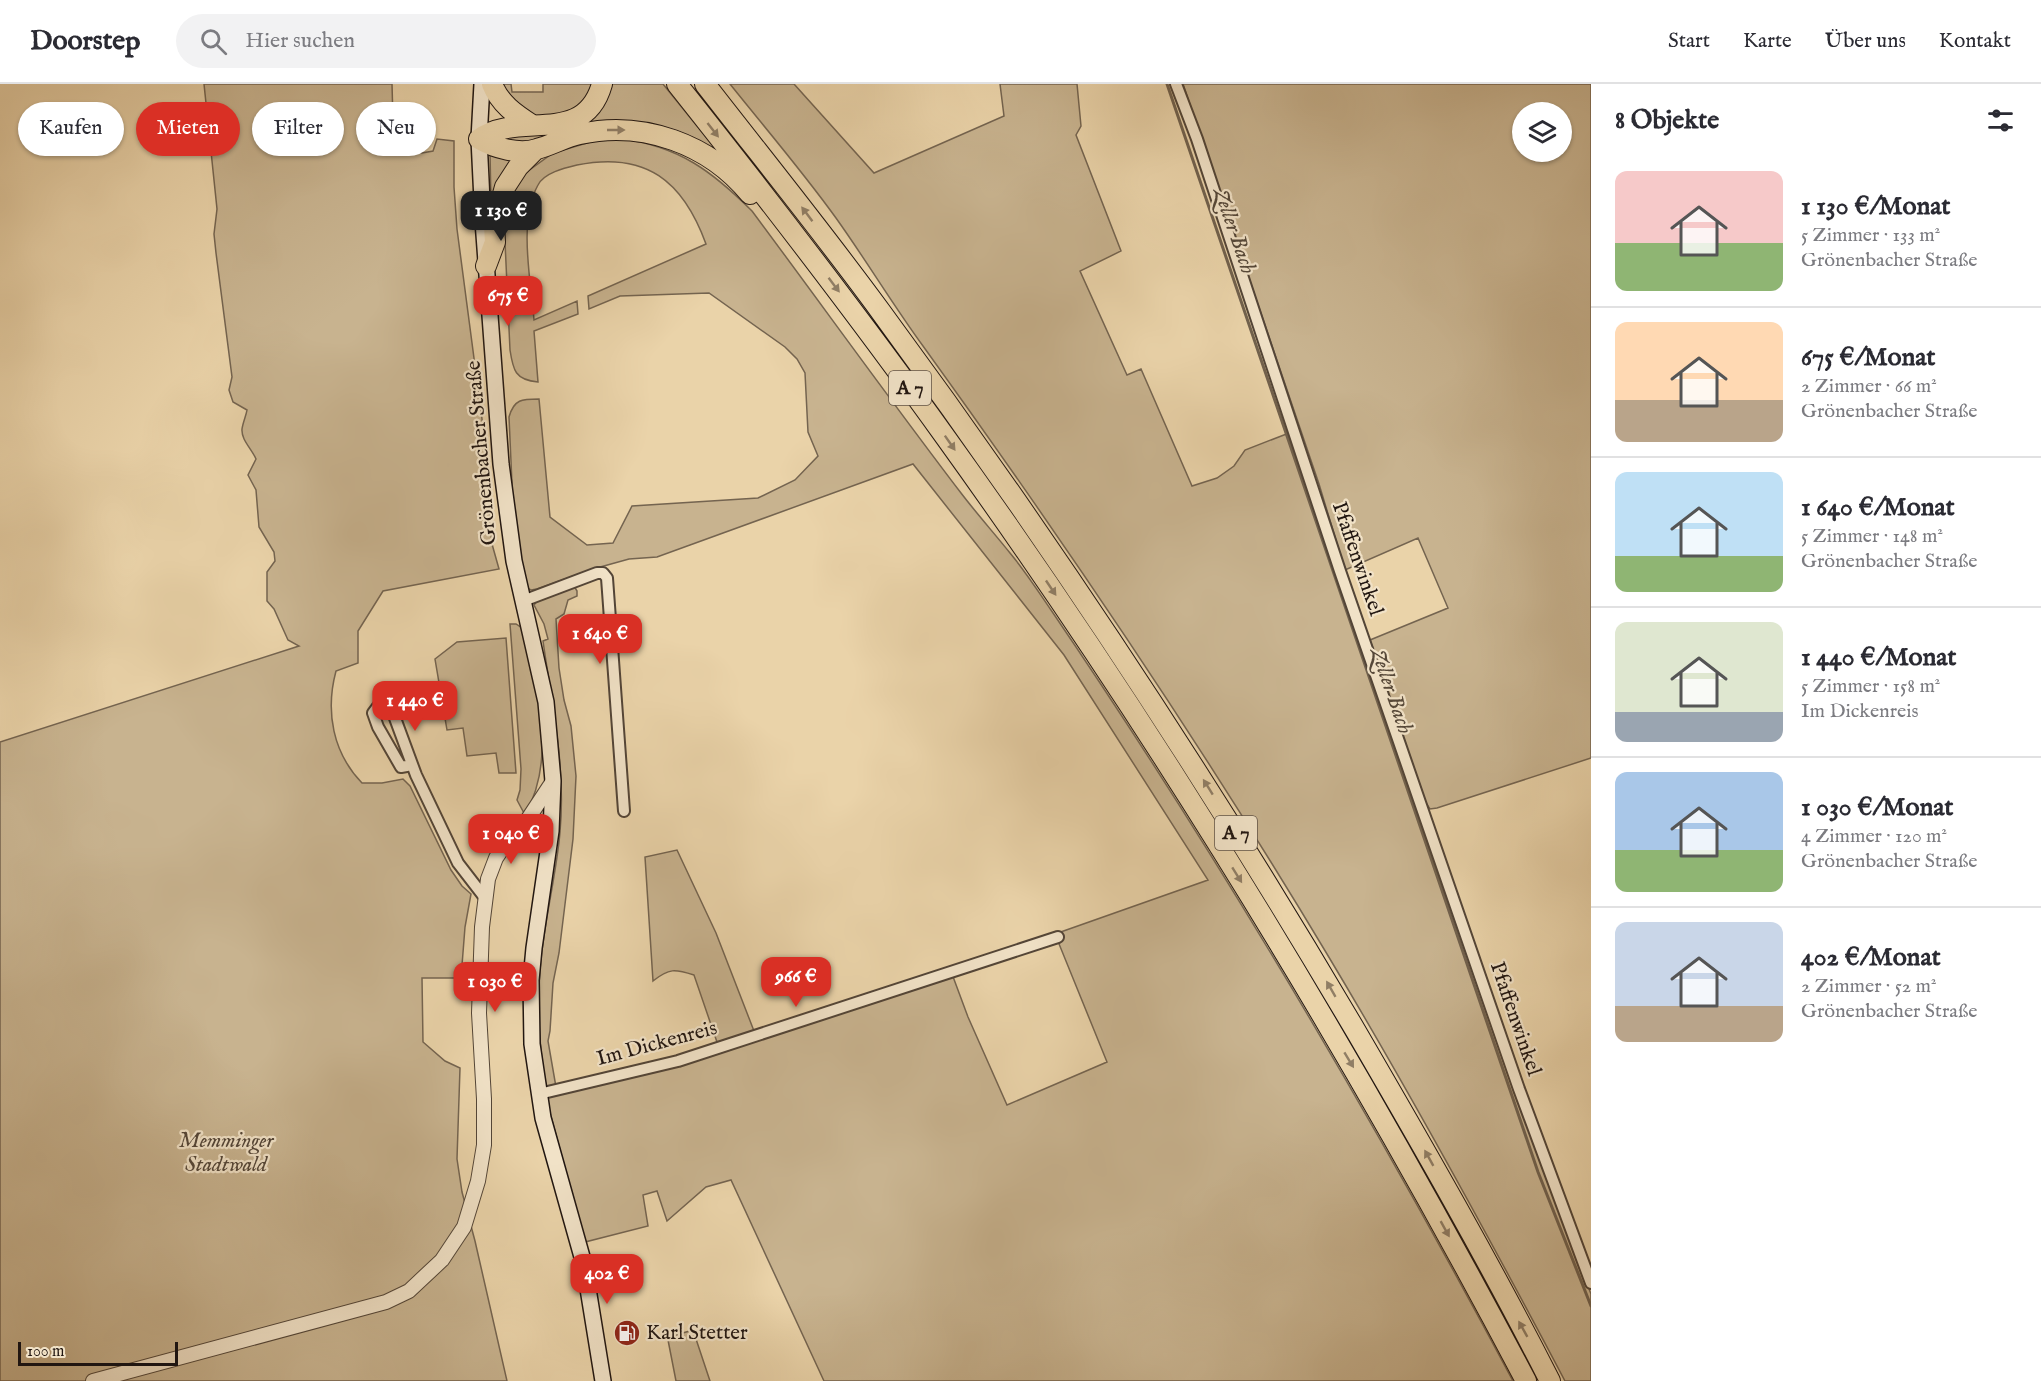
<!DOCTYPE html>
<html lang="de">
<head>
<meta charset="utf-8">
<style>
	:root { --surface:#fff; --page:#f2f2f3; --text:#2b2b33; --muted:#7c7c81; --line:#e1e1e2; --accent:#d93025 }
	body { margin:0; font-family:"IM FELL English",serif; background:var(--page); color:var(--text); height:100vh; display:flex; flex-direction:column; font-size:22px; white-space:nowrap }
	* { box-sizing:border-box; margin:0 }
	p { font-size:20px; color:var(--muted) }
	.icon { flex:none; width:33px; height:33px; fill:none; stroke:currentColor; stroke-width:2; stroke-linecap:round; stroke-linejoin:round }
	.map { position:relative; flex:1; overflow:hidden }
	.details { display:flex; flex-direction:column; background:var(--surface); width:450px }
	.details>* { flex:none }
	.top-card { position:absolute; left:18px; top:18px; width:570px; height:54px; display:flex; gap:12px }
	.fabs { position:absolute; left:1512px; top:18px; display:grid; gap:12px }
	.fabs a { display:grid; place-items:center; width:60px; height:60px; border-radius:50%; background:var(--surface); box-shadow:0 2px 4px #0004; font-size:30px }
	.scale { position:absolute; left:18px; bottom:15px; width:160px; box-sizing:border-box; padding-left:6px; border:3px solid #211611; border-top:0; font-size:16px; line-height:21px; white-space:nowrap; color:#211611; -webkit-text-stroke:4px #f1e2c7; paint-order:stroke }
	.price { position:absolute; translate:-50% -51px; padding:0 14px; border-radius:12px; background:var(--accent); color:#fff; font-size:20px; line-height:39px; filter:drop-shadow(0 2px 3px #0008) }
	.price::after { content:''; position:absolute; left:50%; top:36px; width:18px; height:14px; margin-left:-9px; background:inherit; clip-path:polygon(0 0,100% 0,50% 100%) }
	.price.active { background:#222; color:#fff }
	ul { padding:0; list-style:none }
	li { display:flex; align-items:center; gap:18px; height:150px; padding:0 24px }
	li+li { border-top:2px solid var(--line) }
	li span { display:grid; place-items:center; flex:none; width:168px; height:120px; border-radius:12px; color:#555 }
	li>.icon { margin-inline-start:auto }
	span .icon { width:72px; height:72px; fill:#fffc; stroke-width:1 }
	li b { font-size:26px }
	h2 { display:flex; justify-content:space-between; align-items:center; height:72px; padding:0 24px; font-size:26px }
	.pill { padding:0 21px; border-radius:27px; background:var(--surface); box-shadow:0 2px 4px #0004; font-size:21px; line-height:54px }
	.pill.active { background:var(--accent); color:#fff }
	header { display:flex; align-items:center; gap:36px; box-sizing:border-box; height:84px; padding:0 30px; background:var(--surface); border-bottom:2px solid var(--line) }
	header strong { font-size:28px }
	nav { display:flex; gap:33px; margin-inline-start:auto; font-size:21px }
	.search { width:420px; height:54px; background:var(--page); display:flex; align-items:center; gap:15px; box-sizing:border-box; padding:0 21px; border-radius:33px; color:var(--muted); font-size:22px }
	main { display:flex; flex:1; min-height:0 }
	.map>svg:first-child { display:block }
	.green { fill:#c8b38f; stroke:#746450; stroke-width:1.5; fill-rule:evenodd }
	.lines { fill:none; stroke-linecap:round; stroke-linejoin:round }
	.stream { stroke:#71614d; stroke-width:3 }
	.minor-casing { stroke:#534537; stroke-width:14 }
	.tertiary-casing { stroke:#534537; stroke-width:16 }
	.secondary-casing { stroke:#211611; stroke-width:18 }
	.motorway-casing { stroke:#211611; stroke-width:22 }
	.minor { stroke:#f1e2c7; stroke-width:10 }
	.tertiary { stroke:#f1e2c7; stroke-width:14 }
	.secondary { stroke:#f1e2c7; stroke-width:15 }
	.motorway { stroke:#ead3a9; stroke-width:20 }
	.oneway { fill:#907e65 }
	.labels { text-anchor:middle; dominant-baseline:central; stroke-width:4.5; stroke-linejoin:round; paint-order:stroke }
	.shield { fill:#f1e2c7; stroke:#5f5348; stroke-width:1.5 }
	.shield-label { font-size:20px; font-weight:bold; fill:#211611 }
	.street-label { font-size:21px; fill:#211611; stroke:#f1e2c7 }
	.park-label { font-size:21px; font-style:italic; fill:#534537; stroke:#f1e2c7 }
	.poi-label { font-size:21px; fill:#211611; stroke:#f1e2c7; text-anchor:start }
	.water-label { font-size:22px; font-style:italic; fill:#564839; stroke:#f1e2c7 }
</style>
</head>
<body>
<header>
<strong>Doorstep</strong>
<div class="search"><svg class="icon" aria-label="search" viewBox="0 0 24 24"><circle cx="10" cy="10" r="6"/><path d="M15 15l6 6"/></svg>Hier suchen</div>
<nav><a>Start</a><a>Karte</a><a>Über uns</a><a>Kontakt</a></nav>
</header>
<main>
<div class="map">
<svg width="1591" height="1297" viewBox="0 0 1591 1297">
	<rect width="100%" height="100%" fill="#ead3a9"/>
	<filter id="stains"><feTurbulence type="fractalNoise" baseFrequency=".00333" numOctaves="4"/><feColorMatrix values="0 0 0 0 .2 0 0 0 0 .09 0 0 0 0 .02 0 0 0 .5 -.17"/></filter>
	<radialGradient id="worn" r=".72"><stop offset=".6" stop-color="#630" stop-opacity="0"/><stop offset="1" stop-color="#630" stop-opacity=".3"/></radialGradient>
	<path class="green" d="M204,0h188l1,36 10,23 19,10 11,-2 4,-12 17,2v46l3,42 25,190 10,125 7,25 -116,22 -25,40v32l-22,8c-11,41 -3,82 26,112h20l21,-4 7,7 41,84 11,16 9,8 -6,33 -4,51h-39l1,64 22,19 15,7 -3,91 5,33 13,49 32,140h-507v-639l299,-96 -11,-6 -14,-31 -7,-8v-29l8,-11 -1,-9 -15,-25 -3,-37 -8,-15 8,-16c-4,-10 -15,-19 -14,-30 1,-7 4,-13 5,-19l-14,-8 -4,-12 3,-13 -16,-124 -2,-19 3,-25z
		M499,0h12l1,8h31v-8h53l-21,28 -31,7 -29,-12z
		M609,0h54l55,68 -44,-20 -166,12 -12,-9 60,-3z
		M730,0h64l80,89 130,-57 -4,-32h77l4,42 -5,9 45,116 -41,20 47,104 14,-6 51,117 25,-8 17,-12 11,-16 44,-17 286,819 16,42v87h-26c-76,-144 -154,-287 -238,-427 -125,-209 -261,-410 -404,-608 -30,-41 -57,-86 -87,-128 -33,-46 -70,-89 -106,-134z
		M1183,0h408v674l-154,50 -7,1 -4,-6 -56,-163 78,-32 -30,-70 -73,32 -26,-86zM1522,28h40v40h-40z
		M622,55c57,7 91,33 130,72 70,94 138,189 209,282 16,21 33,40 49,60 15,18 28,38 41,57 169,248 321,506 462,771h-689l-93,-201 -25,7 -39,34 -10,-30 -14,4 5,31 -63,16 -39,-144 406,-124 16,43 39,88 100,-43 -52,-128 153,-54 -144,-225 -151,-191 -256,93 -28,2 -36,10 -56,20 -6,1 -4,-2 -11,-54 -3,-28 -4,-89c5,-18 13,-18 30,-18l11,118 37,28 26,-2 19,-37 126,-8 37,-18 23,-24 -10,-24 -3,-59 -8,-14 -12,-12 -76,-54 -89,3 -31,13 -1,-13 118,-52c-23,-63 -60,-93 -129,-79 -13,3 -33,8 -39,20 -20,36 -7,96 -4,135l43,-19 1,13 -44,17 4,51c-23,-2 -25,-12 -28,-32l-6,-130 7,-23 13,-23 29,-21 44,-13z
		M490,68l29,4 -28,47z
		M574,502l3,5v5l-9,4 -4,14 -8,5 3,49 5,32 7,26 5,50 -3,63 -14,114 -6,30 -3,48 -2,10 8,46 -10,-1c-9,-50 -10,-99 -2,-150 5,-35 13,-69 16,-104 6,-64 -8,-128 -17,-191l5,-2 -4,-15 -10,-19 3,-4z
		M510,540h6l6,4c14,61 36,128 3,187l-8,-15 3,-10 1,-21z
		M506,554l10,135h-17l-3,-20 -29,3 -4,-28 -16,2 -12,-71 22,-17z
		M677,766l39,83 38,98 -36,14 -24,-70c-19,-6 -25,-7 -41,6l-8,-124z
		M693,1246l17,51h-34l-8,-41 8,-5z"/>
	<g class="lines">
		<path class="stream" d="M1167,0l371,1088 53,134"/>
		<g class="minor-casing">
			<path id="minor" d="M1176,0l21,55 143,432 179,518 72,194
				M523,517l74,-28h6l4,5 17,233
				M412,681l-11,2 -23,-40 -5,-14 6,-8 6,-1 7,6 24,65 42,88 27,35
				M539,1010l139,-33 380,-124"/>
		</g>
		<g class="tertiary-casing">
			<path id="tertiary" d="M93,1297l293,-79 23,-11 33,-31 22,-33 14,-46 6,-36v-46l-5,-86 3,-86 6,-48 8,-21 8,-12 12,-9 37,-56"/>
		</g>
		<g class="secondary-casing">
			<path id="secondary" d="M482,0l-3,55 4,82 18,243 13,97 32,141 7,79 -2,50 -17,117 -3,32 1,64 11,74 41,146 19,117
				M516,753l23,-6h12"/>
		</g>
		<g class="motorway-casing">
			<path id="motorway" d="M492,0c8,20 23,30 40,41
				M602,0c-18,64 -83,26 -123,55 15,9 41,16 58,10 15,-4 28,-12 43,-15 63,-14 129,10 170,60
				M677,0c92,116 183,234 269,354 216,300 408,617 580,943
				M705,0c59,76 119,150 176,228 171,232 330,473 476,721 67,115 133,230 193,348
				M486,182l9,-24 -1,-16 11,-39 13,-20 17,-17"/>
		</g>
		<use href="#minor" class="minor"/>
		<use href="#tertiary" class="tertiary"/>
		<use href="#secondary" class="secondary"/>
		<use href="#motorway" class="motorway"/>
	</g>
	<defs><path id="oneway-solid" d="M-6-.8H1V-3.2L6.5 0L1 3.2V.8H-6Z" transform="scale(1.5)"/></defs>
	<g class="oneway">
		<use href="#oneway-solid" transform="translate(616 46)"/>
		<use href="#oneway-solid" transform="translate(713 46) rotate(52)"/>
		<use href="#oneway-solid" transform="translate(807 130) rotate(-127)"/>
		<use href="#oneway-solid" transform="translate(834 201) rotate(53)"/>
		<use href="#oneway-solid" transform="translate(950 359) rotate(55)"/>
		<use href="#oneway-solid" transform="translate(1051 504) rotate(56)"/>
		<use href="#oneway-solid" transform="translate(1208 703) rotate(-122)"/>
		<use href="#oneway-solid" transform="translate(1237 791) rotate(58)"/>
		<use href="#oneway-solid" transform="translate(1331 905) rotate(-120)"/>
		<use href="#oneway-solid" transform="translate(1349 976) rotate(59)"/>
		<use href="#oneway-solid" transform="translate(1429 1074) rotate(-119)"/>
		<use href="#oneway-solid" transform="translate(1445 1145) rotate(61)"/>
		<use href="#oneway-solid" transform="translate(1523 1245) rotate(-119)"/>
	</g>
	<defs>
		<g id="fuel-disc" transform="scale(1.35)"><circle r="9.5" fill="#8f2418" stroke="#f1e2c7"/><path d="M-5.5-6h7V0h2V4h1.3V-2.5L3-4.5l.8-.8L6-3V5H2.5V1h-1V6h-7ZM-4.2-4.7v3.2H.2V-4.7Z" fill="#fff"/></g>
	</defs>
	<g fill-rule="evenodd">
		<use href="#fuel-disc" x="627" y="1249"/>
	</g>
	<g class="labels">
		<g class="shield">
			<rect x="889" y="287" width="42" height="34" rx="4.5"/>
			<rect x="1215" y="732" width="42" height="34" rx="4.5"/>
		</g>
		<g class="shield-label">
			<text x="910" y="304">A 7</text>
			<text x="1236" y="749">A 7</text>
		</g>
		<g class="street-label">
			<text transform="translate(482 369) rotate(-95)">Grönenbacher Straße</text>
			<text transform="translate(1357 475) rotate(71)">Pfaffenwinkel</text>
			<text transform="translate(1515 935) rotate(71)">Pfaffenwinkel</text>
			<text transform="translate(657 960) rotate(-15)">Im Dickenreis</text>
		</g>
		<g class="park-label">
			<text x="226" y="1057">Memminger<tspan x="226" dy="24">Stadtwald</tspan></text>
		</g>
		<g class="poi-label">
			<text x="646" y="1249">Karl Stetter</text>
		</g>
		<g class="water-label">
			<text transform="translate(1234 147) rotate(71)">Zeller Bach</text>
			<text transform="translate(1391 607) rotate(71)">Zeller Bach</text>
		</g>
	</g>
	<rect width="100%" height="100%" filter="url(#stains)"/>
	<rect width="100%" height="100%" fill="url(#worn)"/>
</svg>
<div class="fabs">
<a><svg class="icon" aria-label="layers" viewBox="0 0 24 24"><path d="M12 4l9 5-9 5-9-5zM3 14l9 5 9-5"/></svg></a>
</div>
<div class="scale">100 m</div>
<b class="price active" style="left:501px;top:158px">1 130 €</b>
<b class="price" style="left:508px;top:243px">675 €</b>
<b class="price" style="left:600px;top:581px">1 640 €</b>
<b class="price" style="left:415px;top:648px">1 440 €</b>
<b class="price" style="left:511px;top:781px">1 040 €</b>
<b class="price" style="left:796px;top:924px">966 €</b>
<b class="price" style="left:495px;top:929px">1 030 €</b>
<b class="price" style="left:607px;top:1221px">402 €</b>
<div class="top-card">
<a class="pill">Kaufen</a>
<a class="pill active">Mieten</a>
<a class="pill">Filter</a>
<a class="pill">Neu</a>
</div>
</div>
<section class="details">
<h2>8 Objekte<svg class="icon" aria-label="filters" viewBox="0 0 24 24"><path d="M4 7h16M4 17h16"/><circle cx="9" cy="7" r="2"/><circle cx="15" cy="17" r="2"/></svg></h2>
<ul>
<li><span style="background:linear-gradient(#f6c9c9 60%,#8fb573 0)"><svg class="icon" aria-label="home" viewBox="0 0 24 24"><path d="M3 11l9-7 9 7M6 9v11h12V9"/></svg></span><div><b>1 130 €/Monat</b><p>5 Zimmer · 133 m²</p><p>Grönenbacher Straße</p></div></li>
<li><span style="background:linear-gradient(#ffd9b3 65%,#b9a48a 0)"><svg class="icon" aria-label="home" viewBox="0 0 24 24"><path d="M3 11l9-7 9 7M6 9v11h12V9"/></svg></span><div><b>675 €/Monat</b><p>2 Zimmer · 66 m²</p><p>Grönenbacher Straße</p></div></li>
<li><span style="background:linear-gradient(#bfe0f5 70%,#8fb573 0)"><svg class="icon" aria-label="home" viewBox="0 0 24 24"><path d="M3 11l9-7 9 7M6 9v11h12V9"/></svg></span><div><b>1 640 €/Monat</b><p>5 Zimmer · 148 m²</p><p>Grönenbacher Straße</p></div></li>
<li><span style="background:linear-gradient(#dfe7d0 75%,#9aa5b1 0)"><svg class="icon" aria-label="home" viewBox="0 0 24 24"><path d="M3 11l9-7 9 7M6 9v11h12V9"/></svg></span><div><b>1 440 €/Monat</b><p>5 Zimmer · 158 m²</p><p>Im Dickenreis</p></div></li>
<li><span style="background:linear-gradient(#a9c7e8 65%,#8fb573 0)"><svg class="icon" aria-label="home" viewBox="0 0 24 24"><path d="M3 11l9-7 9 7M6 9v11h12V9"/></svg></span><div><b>1 030 €/Monat</b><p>4 Zimmer · 120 m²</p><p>Grönenbacher Straße</p></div></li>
<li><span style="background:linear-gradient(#c9d6e8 70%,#b9a48a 0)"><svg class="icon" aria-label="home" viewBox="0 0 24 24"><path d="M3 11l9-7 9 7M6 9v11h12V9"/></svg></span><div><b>402 €/Monat</b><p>2 Zimmer · 52 m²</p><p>Grönenbacher Straße</p></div></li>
</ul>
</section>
</main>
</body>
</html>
